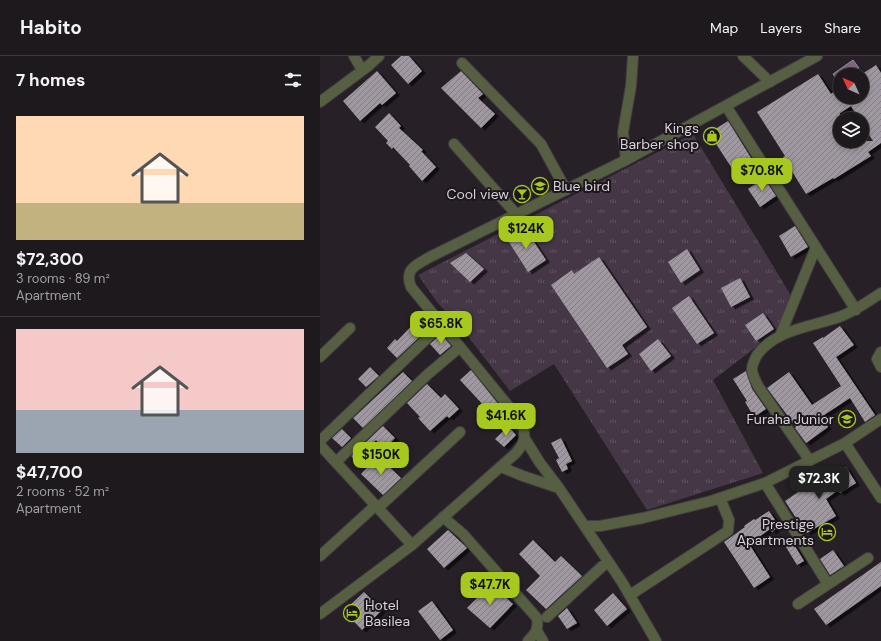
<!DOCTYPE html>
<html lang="en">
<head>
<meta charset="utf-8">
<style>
	:root { --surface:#1d191d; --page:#2a262a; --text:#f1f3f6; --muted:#a0a0a4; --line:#3b383b; --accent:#a7c81f }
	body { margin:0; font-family:"DM Sans",sans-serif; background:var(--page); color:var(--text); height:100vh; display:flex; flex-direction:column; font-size:15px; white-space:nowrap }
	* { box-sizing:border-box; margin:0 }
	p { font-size:13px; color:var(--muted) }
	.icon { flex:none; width:22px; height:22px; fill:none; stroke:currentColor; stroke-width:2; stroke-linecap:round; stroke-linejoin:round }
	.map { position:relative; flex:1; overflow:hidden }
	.details { display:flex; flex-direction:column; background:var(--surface); width:320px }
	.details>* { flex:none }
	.needle { width:26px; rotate:314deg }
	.fabs { position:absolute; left:513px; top:12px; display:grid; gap:8px }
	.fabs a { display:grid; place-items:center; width:36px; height:36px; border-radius:50%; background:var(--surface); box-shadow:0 2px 6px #0003,0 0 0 1px var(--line); font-size:20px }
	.price { position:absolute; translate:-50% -34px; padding:0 9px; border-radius:8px; background:var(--accent); color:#111; font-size:13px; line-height:26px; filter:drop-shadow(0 1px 2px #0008) }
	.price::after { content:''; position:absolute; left:50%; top:24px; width:12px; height:9px; margin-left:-6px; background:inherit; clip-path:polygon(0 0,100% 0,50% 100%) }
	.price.selected { background:#222; color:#fff }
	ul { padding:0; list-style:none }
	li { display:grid; align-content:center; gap:8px; height:212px; padding:0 16px }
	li+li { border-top:1px solid var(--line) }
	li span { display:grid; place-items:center; height:124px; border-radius:0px; color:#555 }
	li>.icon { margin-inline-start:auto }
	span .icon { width:72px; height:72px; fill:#fffc; stroke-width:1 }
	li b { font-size:17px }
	h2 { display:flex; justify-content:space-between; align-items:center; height:48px; padding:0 16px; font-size:17px }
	header { display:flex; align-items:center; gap:24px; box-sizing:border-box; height:56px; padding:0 20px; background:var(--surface); border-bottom:1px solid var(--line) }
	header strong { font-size:19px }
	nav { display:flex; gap:22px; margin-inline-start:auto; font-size:14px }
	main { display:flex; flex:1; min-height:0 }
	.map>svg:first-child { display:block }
	.grass { fill:url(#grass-tufts) }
	.water { fill:url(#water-waves); stroke:#978798 }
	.building { fill:url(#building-hatch); fill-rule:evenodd; filter:url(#shadow) }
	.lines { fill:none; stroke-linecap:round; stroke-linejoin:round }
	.minor-casing { stroke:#433d43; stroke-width:12 }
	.tertiary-casing { stroke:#433d43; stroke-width:12 }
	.minor { stroke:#575f42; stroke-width:10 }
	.tertiary { stroke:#575f42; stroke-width:10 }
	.labels { text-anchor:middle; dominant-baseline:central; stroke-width:4; stroke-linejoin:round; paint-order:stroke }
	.poi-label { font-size:14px; fill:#d6d2d6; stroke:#1d171d; text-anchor:end }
</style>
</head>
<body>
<header>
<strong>Habito</strong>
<nav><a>Map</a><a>Layers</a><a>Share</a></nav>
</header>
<main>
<section class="details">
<h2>7 homes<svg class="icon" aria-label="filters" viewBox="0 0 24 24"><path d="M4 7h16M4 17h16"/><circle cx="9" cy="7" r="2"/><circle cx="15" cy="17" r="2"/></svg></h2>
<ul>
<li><span style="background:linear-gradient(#ffd9b3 70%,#c2b280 0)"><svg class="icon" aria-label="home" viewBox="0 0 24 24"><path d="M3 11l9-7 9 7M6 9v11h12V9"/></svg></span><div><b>$72,300</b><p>3 rooms · 89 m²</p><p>Apartment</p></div></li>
<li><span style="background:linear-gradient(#f6c9c9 65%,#9aa5b1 0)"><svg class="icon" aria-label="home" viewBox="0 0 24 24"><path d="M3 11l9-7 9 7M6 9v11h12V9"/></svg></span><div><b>$47,700</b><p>2 rooms · 52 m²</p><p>Apartment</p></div></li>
</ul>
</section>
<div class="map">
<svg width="561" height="585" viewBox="0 0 561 585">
	<defs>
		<pattern id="grass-tufts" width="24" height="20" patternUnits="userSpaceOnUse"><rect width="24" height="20" fill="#463747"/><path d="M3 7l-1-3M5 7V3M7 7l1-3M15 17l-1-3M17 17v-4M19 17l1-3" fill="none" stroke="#605361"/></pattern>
		<pattern id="water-waves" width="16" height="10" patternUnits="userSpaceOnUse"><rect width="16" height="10" fill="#7c677d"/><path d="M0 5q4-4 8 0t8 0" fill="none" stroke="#615562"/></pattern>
		<pattern id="building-hatch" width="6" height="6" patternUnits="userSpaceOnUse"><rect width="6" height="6" fill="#9f98a0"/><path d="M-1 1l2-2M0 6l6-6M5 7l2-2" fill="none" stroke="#827d83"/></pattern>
		<filter id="shadow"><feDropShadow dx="4" dy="2.5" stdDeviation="0" flood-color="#0009"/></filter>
	</defs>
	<rect width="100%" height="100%" fill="#272127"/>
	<path class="grass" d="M373,78l97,160 -4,30 -73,56 50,93 -116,37 -93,-146 -44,27 -40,-52 -33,-37 -19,-27z"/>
	<path class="water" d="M533,4l6,8 -10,7h-9l-1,7 -6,-8z"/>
	<path class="building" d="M81,0h8l13,15 -14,13 -17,-19z
		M556,9l5,8v70l-13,9 3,4 -37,23 -1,-1 -27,16 -23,-37 2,-1 -28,-44 61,-38 13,20 9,-6v9h22v-23zM531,50l8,13h3v5l11,17h-33v-28z
		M57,15l19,22 -14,12 -2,-2 -20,18 -17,-20z
		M141,15l22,23 -5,4 17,16 -14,14 -40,-40z
		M69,57l12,13 -2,2 24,22 -2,1 15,16 -14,14 -13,-15 1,-1 -17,-18 -1,2 -6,-6 2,-2 -13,-14z
		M408,65l23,37 -18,12 -24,-37z
		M444,122l12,18 -16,11 -12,-18z
		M475,170l13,21 -17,10 -12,-21z
		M204,171l22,33 -18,12 -21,-33z
		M367,193l13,21 -19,13 -13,-21z
		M146,197l18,16 -14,13 -20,-19z
		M279,201l48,70 -25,18 6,9 -21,14 -56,-83 21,-15 2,4z
		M420,222l10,19 -19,10 -10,-19z
		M369,240l25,37 -17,11 -25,-36z
		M104,257l9,11 -36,34 -10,-10 8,-9 2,2z
		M443,257l11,16 -18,12 -11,-16z
		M520,270l14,19 -18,12 39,58 -10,7 -15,-24 -29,19 7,10 -22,16 -11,-15 1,-1 -29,-39 22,-16 23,33 29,-19 -28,-43 10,-6v1z
		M121,278l10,12 -11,9 -10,-11z
		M338,283l13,17 -20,15 -12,-17z
		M50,311l9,9 -13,11 -8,-8z
		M151,314l36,45 -5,5 -13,-15 -3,3 -26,-28z
		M426,315l6,18 14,20 -12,8 -9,-15 2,-1 -14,-22z
		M83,316l9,9 -49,47 -10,-10z
		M107,328l14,14 4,-4 14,15 -10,9 -2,-2 -17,15 -12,-13 2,-1 -13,-14z
		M63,370l12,12 -11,11 -8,-9 -21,20 -4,-4z
		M188,370l8,9 -12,12 -9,-8z
		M22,373l9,9 -9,9 -10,-9z
		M241,382l11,23 -6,3 2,5 -6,3 -6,-12 3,-2 -8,-15z
		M58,400l23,22 -18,17 -22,-21z
		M526,411l10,16 -16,10 -2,-3 -12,9 10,17 -29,17 -9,-16 -2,1 -11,-17 32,-22 3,5z
		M449,455l10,15 -7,6 -2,-3 -21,15 21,33 -16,11 -30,-46 21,-15 -1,-1 10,-7 1,1z
		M128,474l19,18 -23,20 -17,-19z
		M213,484l22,22 6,-6 21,20 -36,33 -20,-19 14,-14 -21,-22z
		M473,487l11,18 -7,4 -11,-18z
		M513,494l11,16 -14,9 -10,-16z
		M561,506v24l-55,39 -12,-16z
		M171,528l22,20 -23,24 -23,-20z
		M44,536l18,18 -20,20 -18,-19z
		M293,537l14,16 -20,17 -13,-16z
		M112,545l21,29 -13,10 -22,-29z
		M247,552l10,15 -10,6 -9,-13z"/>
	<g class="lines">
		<g class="minor-casing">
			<path id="minor" d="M34,0l8,14
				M423,0l27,26
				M142,7l79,81 25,46
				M0,46l47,-35 12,-11
				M406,50l130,204
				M134,88l63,71
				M306,104l-3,-28 8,-46 2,-30
				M460,280l36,-89
				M561,296l-4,7 4,8
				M0,301l30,-29
				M205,383l15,24 19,25 63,94 34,59
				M0,385l122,-117
				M525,387l36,55
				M0,389l92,100
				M490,405l-52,-75c-2,-5 -6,-11 -6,-17 0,-5 3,-10 5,-14 19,-26 54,-28 82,-38 15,-5 28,-15 42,-24
				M16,406l91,-87 33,-28
				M181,411l22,9 36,12
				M445,427l63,101
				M58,452l82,-76
				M123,461l20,17 74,84c2,11 -2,16 -9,23
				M265,470h15l43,-8 68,-17 54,-18 80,-40 36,-24
				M0,500l56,-51
				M310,539l98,-64 1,-11 -9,-22
				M478,548l70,-46
				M227,561l61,-56
				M217,575l6,10"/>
		</g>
		<g class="tertiary-casing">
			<path id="tertiary" d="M0,558l92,-69 104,-92c10,-12 9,-15 7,-29l-112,-137c-7,-18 5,-22 19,-30l196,-97 191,-104"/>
		</g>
		<use href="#minor" class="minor"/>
		<use href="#tertiary" class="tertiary"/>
	</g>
	<defs>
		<g id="shop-ring" transform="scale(0.9)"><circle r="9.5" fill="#1d171d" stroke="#a7c81f" stroke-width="1.5"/><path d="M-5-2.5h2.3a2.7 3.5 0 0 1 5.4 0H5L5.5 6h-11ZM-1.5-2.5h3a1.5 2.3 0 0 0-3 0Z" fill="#a7c81f"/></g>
		<g id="school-ring" transform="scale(0.9)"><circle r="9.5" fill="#1d171d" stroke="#a7c81f" stroke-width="1.5"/><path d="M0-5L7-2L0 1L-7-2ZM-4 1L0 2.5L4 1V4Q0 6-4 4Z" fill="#a7c81f"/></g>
		<g id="bar-ring" transform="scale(0.9)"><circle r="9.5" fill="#1d171d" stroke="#a7c81f" stroke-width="1.5"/><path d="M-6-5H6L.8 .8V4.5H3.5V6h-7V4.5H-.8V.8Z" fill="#a7c81f"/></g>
		<g id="hotel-ring" transform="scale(0.9)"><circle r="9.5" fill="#1d171d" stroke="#a7c81f" stroke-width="1.5"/><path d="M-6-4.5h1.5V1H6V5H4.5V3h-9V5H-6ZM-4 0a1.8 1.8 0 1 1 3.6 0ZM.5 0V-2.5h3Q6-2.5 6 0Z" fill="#a7c81f"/></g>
	</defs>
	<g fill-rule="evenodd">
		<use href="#shop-ring" x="392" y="80"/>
		<use href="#school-ring" x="220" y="130"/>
		<use href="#bar-ring" x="202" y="138"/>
		<use href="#school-ring" x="527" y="363"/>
		<use href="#hotel-ring" x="507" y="476"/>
		<use href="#hotel-ring" x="32" y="557"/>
	</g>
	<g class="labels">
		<g class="poi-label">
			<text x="379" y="72">Kings<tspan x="379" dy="16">Barber shop</tspan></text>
			<text x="233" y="130" text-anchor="start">Blue bird</text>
			<text x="189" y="138">Cool view</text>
			<text x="514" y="363">Furaha Junior</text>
			<text x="494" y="468">Prestige<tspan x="494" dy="16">Apartments</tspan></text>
			<text x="45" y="549" text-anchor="start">Hotel<tspan x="45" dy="16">Basilea</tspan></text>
		</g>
	</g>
</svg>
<div class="fabs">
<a><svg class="needle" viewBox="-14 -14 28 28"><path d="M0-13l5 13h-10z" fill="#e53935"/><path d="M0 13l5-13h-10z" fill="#a0a0a4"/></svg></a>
<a><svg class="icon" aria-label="layers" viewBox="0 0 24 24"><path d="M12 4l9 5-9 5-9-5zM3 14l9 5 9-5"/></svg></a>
</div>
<b class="price" style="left:442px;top:136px">$70.8K</b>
<b class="price" style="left:206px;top:194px">$124K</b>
<b class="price" style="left:121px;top:289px">$65.8K</b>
<b class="price" style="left:186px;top:381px">$41.6K</b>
<b class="price" style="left:61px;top:420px">$150K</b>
<b class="price selected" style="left:499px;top:444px">$72.3K</b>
<b class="price" style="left:170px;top:550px">$47.7K</b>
</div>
</main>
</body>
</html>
